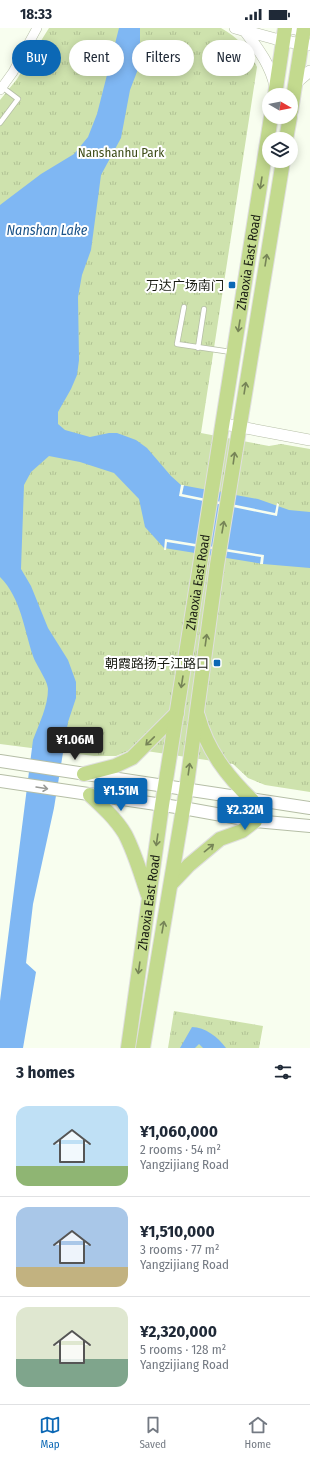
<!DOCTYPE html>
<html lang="en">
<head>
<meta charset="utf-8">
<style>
	:root { --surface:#fff; --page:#f6f6f7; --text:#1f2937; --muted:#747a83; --line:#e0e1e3; --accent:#0c68b5 }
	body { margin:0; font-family:"Fira Sans Condensed","Noto Sans SC",sans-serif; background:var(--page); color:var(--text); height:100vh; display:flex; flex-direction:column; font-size:15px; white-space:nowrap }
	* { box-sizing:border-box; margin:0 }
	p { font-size:13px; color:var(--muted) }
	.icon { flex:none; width:22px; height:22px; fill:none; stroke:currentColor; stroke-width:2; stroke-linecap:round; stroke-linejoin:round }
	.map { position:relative; height:1020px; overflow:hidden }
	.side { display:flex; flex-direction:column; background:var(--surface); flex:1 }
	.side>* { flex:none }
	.hud { position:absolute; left:12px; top:12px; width:286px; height:36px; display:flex; gap:8px }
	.needle { width:26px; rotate:99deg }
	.controls { position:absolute; left:262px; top:60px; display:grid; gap:8px }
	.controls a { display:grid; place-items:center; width:36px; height:36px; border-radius:50%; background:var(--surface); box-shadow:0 2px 10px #0003; font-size:20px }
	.price { position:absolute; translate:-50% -34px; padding:0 9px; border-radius:4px; background:var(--accent); color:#fff; font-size:13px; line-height:26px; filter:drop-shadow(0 1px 2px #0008) }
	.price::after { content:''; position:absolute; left:50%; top:24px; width:12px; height:9px; margin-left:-6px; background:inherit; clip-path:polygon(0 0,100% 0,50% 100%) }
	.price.on { background:#222; color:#fff }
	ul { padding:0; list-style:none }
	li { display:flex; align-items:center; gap:12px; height:100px; padding:0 16px }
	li+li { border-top:1px solid var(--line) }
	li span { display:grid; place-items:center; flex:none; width:112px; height:80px; border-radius:12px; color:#555 }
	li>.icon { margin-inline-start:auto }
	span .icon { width:48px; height:48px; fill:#fffc; stroke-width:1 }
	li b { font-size:17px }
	h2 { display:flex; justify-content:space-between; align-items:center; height:48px; padding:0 16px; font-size:17px }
	.chip { padding:0 14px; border-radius:18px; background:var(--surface); box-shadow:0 2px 10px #0003; font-size:14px; line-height:36px }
	.chip.on { background:var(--accent); color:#fff }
	.status { display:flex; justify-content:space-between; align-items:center; height:28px; padding:0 20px; background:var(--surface); direction:ltr }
	.status svg { height:11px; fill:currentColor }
	.tabs { display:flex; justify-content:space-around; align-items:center; height:56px; border-top:1px solid var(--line); background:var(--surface); font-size:11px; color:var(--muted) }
	.tabs a { display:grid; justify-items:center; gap:2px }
	.tabs .on { color:var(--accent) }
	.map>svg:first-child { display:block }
	.park { fill:url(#park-tufts) }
	.water { fill:#7fb7f3 }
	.pier { fill:#f8feef }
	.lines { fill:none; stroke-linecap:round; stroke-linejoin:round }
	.service-casing { stroke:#b5bea6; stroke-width:6 }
	.minor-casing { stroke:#b5bea6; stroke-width:10 }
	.tertiary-casing { stroke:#b5bea6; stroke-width:12 }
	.secondary-casing { stroke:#b5bea6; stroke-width:14 }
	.primary-casing { stroke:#dfdfde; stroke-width:16 }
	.service { stroke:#fff; stroke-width:4.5 }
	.minor { stroke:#fff; stroke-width:9 }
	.tertiary { stroke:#fff; stroke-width:11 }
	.secondary { stroke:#fff; stroke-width:12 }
	.primary { stroke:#c3da8e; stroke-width:14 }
	.oneway { stroke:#768457 }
	.oneway2 { stroke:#989995 }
	.poi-dot { fill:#0c68b5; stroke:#fff; stroke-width:1.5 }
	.labels { text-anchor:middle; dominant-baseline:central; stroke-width:4; stroke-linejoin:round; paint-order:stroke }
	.park-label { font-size:13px; fill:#3d4d17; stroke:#fff }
	.street-label { font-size:13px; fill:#191c13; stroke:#fff }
	.poi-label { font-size:13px; fill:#191c13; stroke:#fff; text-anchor:end }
	.water-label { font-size:14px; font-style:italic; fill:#1a5389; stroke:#fff }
</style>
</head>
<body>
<div class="status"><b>18:33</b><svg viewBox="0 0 49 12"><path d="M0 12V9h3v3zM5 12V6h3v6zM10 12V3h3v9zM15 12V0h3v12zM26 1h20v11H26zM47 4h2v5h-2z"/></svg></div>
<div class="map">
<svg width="310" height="1020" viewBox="0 0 310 1020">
	<defs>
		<pattern id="park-tufts" width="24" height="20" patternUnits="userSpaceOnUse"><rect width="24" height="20" fill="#cee2ad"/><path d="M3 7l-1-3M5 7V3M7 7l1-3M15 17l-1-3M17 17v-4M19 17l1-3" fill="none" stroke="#b0c194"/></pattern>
	</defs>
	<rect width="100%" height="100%" fill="#f8feef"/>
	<path class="park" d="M49,0h172c18,10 27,21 36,39l-56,366 68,13 12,-2 29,5v343l-45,-7 -17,-7 -15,-14 -100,-15 -17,7h-22l-94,-12v-644l17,-21z
		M174,983l89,15 -4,22h-91z"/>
	<path class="water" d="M119,0h21v36l-10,26 -9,48 -20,37 -10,75 -9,25 -4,22 1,63 -2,15 -6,14 -13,23v12l7,6 25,7 19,-4h8l19,7 11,8 24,28 10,9 77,14 31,11 21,2v56l-47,-4 -99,-16 -19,-21 -6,-28 -25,-26 -34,-11 -31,-6 -18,16 -7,13 -3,84 10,17 17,42 20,32 8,22v16l-8,24 -14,86 -21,96 -7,59 10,9 -13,76h-23v-47l33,-261c6,-16 15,-34 15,-51 0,-8 -12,-24 -15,-33 -9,-27 -12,-58 -33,-79v-372l41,-31 33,-20 14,-17 9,-23z
		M192,999c13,0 26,10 34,21h-23l-4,-4 -4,4h-15z"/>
	<path class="pier" d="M181,457h3l-2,9 93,19 2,-10 2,1 -2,12 -98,-20z
		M165,511l99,16 -1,9h-3l1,-7 -94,-15 -1,8h-2z"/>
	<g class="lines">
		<g class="service-casing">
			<path id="service" d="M0,95l18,-24 -16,-12
				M184,279l-7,37 54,8
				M198,320l6,-39"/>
		</g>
		<g class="minor-casing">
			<path id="minor" d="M0,62l13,-18 24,-44"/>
		</g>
		<g class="tertiary-casing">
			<path id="tertiary" d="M235,0l48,13 27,4
				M289,0l21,3
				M245,3c13,18 25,33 30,55
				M296,55l14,-12
				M224,396l86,16"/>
		</g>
		<g class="secondary-casing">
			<path id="secondary" d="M0,733l310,47
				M0,753l183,27 72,13 55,5"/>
		</g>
		<g class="primary-casing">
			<g id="primary">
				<path d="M275,67l10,-67"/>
				<path d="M291,83l13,-83"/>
				<path d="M286,111l4,-22"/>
				<path d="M198,688c9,34 29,60 54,84"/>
				<path d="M84,746l31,-8 17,-8 45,-45"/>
				<path d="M90,767c13,12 26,24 35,39 10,19 16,41 23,61"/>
				<path d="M171,856l18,-19 31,-26 22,-8 13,-10"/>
				<path id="s1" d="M128,1020l34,-243 109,-688"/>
				<path d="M143,1020l43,-257 31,-226 66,-404"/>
			</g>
		</g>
		<use href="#service" class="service"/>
		<use href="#minor" class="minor"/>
		<use href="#tertiary" class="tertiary"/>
		<use href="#secondary" class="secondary"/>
		<use href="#primary" class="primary"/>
	</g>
	<defs><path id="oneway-shaft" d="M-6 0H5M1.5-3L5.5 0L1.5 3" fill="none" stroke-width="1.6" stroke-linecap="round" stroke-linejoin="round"/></defs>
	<g class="oneway">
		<use href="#oneway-shaft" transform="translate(261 155) rotate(99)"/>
		<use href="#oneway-shaft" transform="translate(266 232) rotate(-81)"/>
		<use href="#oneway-shaft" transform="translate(239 298) rotate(99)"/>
		<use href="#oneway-shaft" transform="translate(245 360) rotate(-81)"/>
		<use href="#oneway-shaft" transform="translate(234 430) rotate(-82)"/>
		<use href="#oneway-shaft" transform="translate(223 499) rotate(-80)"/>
		<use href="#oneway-shaft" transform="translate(206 612) rotate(-82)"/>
		<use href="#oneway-shaft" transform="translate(182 654) rotate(99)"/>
		<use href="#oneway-shaft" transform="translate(150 713) rotate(136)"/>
		<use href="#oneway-shaft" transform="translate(189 741) rotate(-82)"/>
		<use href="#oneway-shaft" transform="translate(157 812) rotate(98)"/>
		<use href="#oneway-shaft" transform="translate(209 820) rotate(-39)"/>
		<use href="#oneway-shaft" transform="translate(163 899) rotate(-80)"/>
		<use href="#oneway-shaft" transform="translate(139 940) rotate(98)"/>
	</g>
	<use class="oneway2" href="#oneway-shaft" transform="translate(42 760) rotate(9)"/>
	<g class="poi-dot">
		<rect x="228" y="253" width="8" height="8" rx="2"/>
		<rect x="213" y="631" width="8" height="8" rx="2"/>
	</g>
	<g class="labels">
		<g class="park-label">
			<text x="121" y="124">Nanshanhu Park</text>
		</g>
		<g class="street-label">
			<text stroke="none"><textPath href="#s1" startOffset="795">Zhaoxia East Road</textPath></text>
			<text stroke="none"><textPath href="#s1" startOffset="471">Zhaoxia East Road</textPath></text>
			<text stroke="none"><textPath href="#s1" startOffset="147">Zhaoxia East Road</textPath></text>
		</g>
		<g class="poi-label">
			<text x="224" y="257">万达广场南门</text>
			<text x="209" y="635">朝霞路扬子江路口</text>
		</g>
		<g class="water-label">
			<text x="47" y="202">Nanshan Lake</text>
		</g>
	</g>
</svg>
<div class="controls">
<a><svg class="needle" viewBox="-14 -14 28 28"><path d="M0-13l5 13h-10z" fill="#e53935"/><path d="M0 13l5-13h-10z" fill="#747a83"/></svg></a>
<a><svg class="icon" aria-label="layers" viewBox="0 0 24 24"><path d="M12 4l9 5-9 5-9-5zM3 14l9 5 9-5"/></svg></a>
</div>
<b class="price on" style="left:75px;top:733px">¥1.06M</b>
<b class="price" style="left:121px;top:784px">¥1.51M</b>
<b class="price" style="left:245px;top:803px">¥2.32M</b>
<div class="hud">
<a class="chip on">Buy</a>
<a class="chip">Rent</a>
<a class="chip">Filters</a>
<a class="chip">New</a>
</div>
</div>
<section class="side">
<h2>3 homes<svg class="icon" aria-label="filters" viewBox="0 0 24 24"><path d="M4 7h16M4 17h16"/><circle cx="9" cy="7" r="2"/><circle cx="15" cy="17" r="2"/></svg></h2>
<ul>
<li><span style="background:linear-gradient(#bfe0f5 75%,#8fb573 0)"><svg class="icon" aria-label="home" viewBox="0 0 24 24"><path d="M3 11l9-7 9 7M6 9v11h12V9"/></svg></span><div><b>¥1,060,000</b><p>2 rooms · 54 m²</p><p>Yangzijiang Road</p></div></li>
<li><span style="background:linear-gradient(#a9c7e8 75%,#c2b280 0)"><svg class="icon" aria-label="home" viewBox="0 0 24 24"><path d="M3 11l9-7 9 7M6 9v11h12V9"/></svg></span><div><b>¥1,510,000</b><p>3 rooms · 77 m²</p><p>Yangzijiang Road</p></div></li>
<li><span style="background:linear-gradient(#dfe7d0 65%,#7fa58c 0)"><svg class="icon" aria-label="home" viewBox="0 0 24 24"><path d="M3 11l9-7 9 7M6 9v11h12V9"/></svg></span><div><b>¥2,320,000</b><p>5 rooms · 128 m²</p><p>Yangzijiang Road</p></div></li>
</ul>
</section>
<nav class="tabs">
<a class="on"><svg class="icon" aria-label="map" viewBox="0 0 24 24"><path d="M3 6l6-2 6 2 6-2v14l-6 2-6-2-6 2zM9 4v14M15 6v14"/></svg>Map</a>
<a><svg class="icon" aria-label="saved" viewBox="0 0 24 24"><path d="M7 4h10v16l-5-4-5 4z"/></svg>Saved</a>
<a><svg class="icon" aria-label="home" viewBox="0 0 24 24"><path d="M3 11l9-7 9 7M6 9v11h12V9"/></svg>Home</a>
</nav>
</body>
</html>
